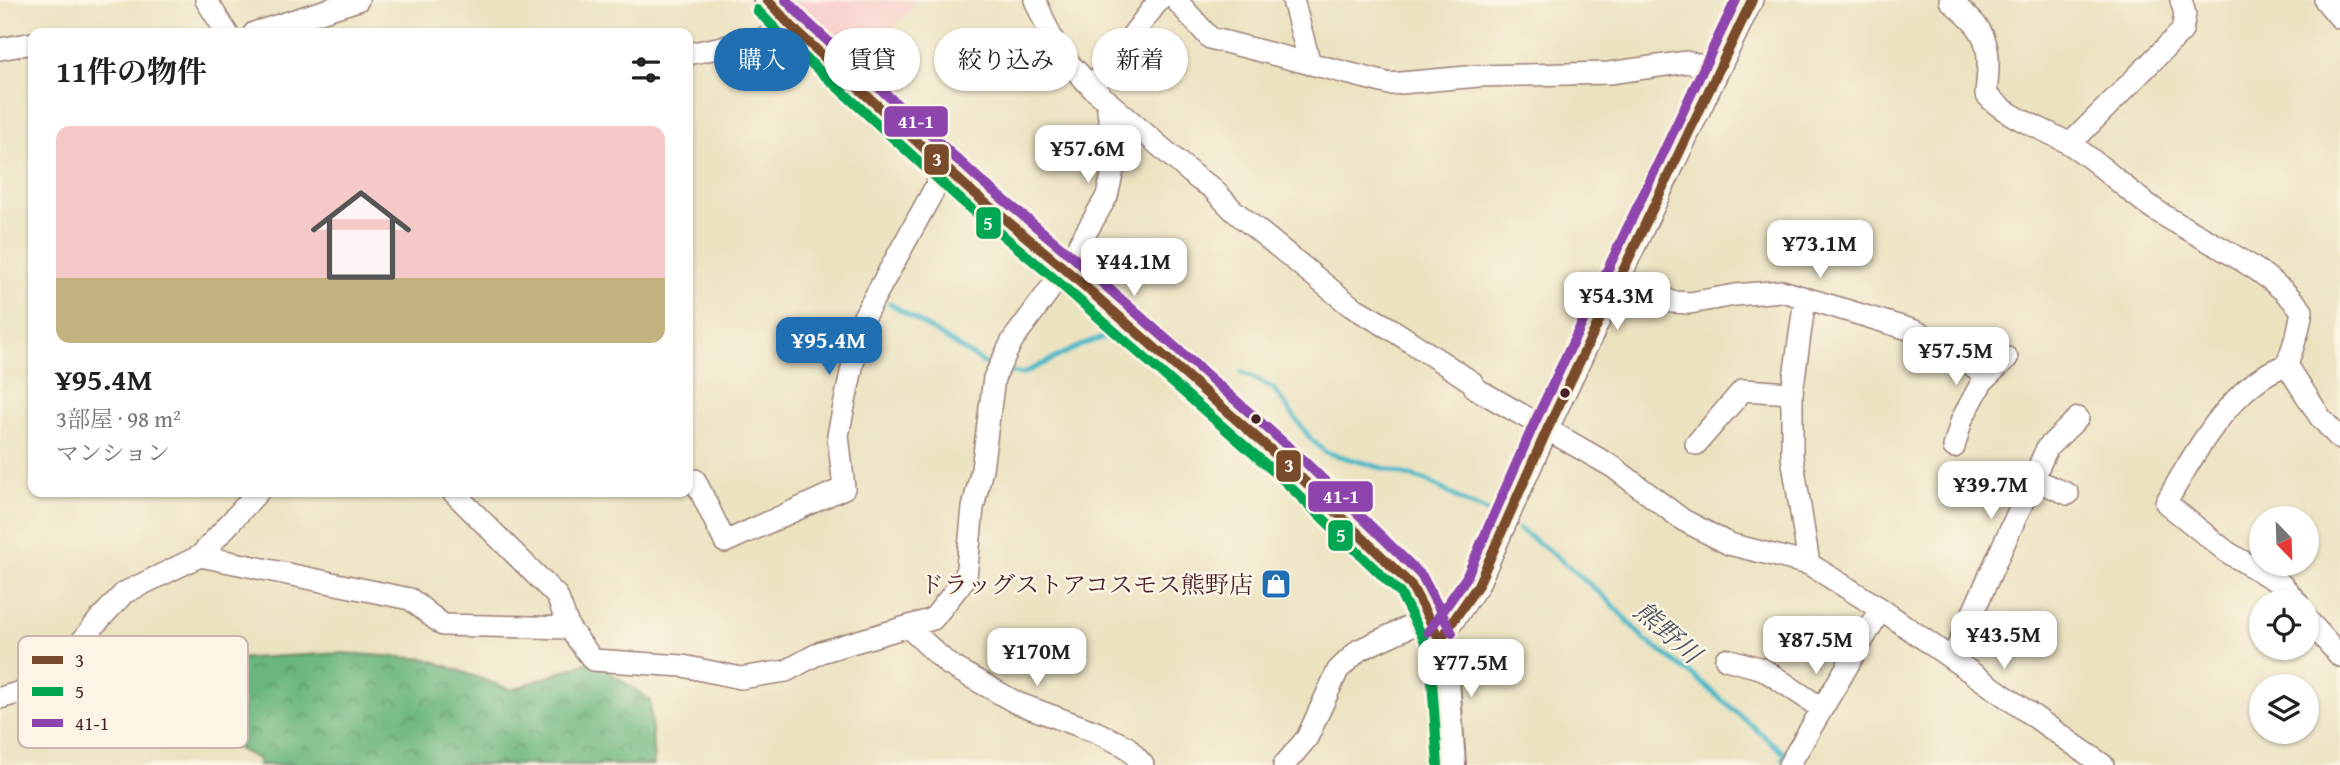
<!DOCTYPE html>
<html lang="ja">
<head>
<meta charset="utf-8">
<style>
	:root { --surface:#fff; --page:#f2f2f2; --text:#222; --muted:#767676; --accent:#1f6fb2 }
	body { margin:0; font-family:"Gentium Book Plus","Noto Serif JP",serif; background:var(--page); color:var(--text); height:100vh; display:flex; flex-direction:column; font-size:26px; white-space:nowrap }
	* { box-sizing:border-box; margin:0 }
	p { font-size:23px; color:var(--muted) }
	.icon { flex:none; width:38px; height:38px; fill:none; stroke:currentColor; stroke-width:2; stroke-linecap:round; stroke-linejoin:round }
	.map { position:relative; flex:1; overflow:hidden }
	.side { position:absolute; left:28px; top:28px; width:665px; height:469px; display:flex; flex-direction:column; background:var(--surface); border-radius:14px; box-shadow:0 2px 5px #0004 }
	.side>* { flex:none }
	.banner { position:absolute; left:714px; top:28px; width:665px; height:63px; display:flex; gap:14px }
	.needle { width:46px; rotate:157deg }
	.tools { position:absolute; left:2249px; top:506px; display:grid; gap:14px }
	.tools a { display:grid; place-items:center; width:70px; height:70px; border-radius:50%; background:var(--surface); box-shadow:0 2px 5px #0004; font-size:35px }
	.price { position:absolute; translate:-50% -60px; padding:0 16px; border-radius:14px; background:#fff; color:#222; font-size:23px; line-height:46px; filter:drop-shadow(0 2px 4px #0008) }
	.price::after { content:''; position:absolute; left:50%; top:42px; width:21px; height:16px; margin-left:-10px; background:inherit; clip-path:polygon(0 0,100% 0,50% 100%) }
	.price.selected { background:var(--accent); color:#fff }
	ul { padding:0; list-style:none }
	li { display:grid; align-content:center; gap:14px; height:371px; padding:0 28px }
	li span { display:grid; place-items:center; height:217px; border-radius:14px; color:#555 }
	li>.icon { margin-inline-start:auto }
	span .icon { width:126px; height:126px; fill:#fffc; stroke-width:1 }
	li b { font-size:30px }
	h2 { display:flex; justify-content:space-between; align-items:center; height:84px; padding:0 28px; font-size:30px }
	.tag { padding:0 24px; border-radius:32px; background:var(--surface); box-shadow:0 2px 5px #0004; font-size:24px; line-height:63px }
	.tag.selected { background:var(--accent); color:#fff }
	.map>svg:first-child { display:block }
	.built { fill:#f7d0cc }
	.forest { fill:url(#forest-crowns); stroke:#5a6a54; stroke-width:2 }
	.lines { fill:none; stroke-linecap:round; stroke-linejoin:round }
	.stream { stroke:#4cb8c8; stroke-width:5 }
	.minor-casing { stroke:#9a8076; stroke-width:24 }
	.major-casing { stroke:#9a8076; stroke-width:30 }
	.minor { stroke:#fff; stroke-width:21 }
	.major { stroke:#fff; stroke-width:26 }
	.bus-1-casing { stroke:#fcf5e5; stroke-width:16 }
	.bus-2-casing { stroke:#fcf5e5; stroke-width:16 }
	.bus-3-casing { stroke:#fcf5e5; stroke-width:16 }
	.bus-1 { stroke:#7a4b2a; stroke-width:10 }
	.bus-2 { stroke:#00a651; stroke-width:10 }
	.bus-3 { stroke:#8e44ad; stroke-width:10 }
	.bus-dot { fill:#4a1f2b; stroke:#fcf5e5; stroke-width:2.5 }
	.labels { text-anchor:middle; dominant-baseline:central; stroke-width:5; stroke-linejoin:round; paint-order:stroke }
	.poi-label { font-size:24px; fill:#4a1f2b; stroke:#fcf5e5; text-anchor:end }
	.water-label { font-size:26px; font-style:italic; fill:#4b5562; stroke:#fcf5e5 }
	.key { fill:#fcf5e5; stroke:#c7b5ad; stroke-width:2 }
	.key-label { font-size:19px; fill:#4a1f2b }
	.line-badge { stroke:#fcf5e5; stroke-width:2.5 }
	.badge-label { font-size:19px; text-anchor:middle; font-weight:bold; fill:#fff }
</style>
</head>
<body>
<div class="map">
<svg width="2340" height="765" viewBox="0 0 2340 765">
	<defs>
		<pattern id="forest-crowns" width="20" height="18" patternUnits="userSpaceOnUse" patternTransform="scale(1.75)"><rect width="20" height="18" fill="#6ab67e"/><path d="M2 6a3 3 0 1 1 6 0M12 15a3 3 0 1 1 6 0" fill="none" stroke="#599367"/></pattern>
	</defs>
	<rect width="100%" height="100%" fill="#fcf5e5"/>
	<filter id="ink" filterUnits="userSpaceOnUse"><feTurbulence type="fractalNoise" baseFrequency=".0143" numOctaves="2"/><feDisplacementMap in="SourceGraphic" scale="14" xChannelSelector="R" yChannelSelector="G"/><feConvolveMatrix kernelMatrix="1 2 1 2 8 2 1 2 1" color-interpolation-filters="sRGB"/></filter>
	<filter id="wash" filterUnits="userSpaceOnUse"><feTurbulence type="fractalNoise" baseFrequency=".00686" numOctaves="4" result="noise"/><feDisplacementMap in="SourceGraphic" scale="28" xChannelSelector="R" yChannelSelector="G"/><feGaussianBlur stdDeviation="1.57" result="paint"/><feColorMatrix in="noise" values="0 0 0 0 0 0 0 0 0 0 0 0 0 0 0 0 0 1.4 0 .05"/><feComposite in="paint" operator="in"/></filter>
	<g filter="url(#wash)">
		<rect width="100%" height="100%" fill="#ebe2c0"/>
		<path class="built" d="M792,0h120l3,5 -43,47 -4,11 -7,9z"/>
		<path class="forest" d="M342,653l85,6 85,31 81,-30 57,40 4,65h-396v-6l-70,-35 -16,-35 24,-28z"/>
		<g class="lines">
			<path class="stream" d="M889,303l100,63
				M1006,371l16,3 64,-31 25,-8
				M1242,372l31,16 37,50 15,14 103,29 37,21 36,16
				M1519,529l36,26 53,45 36,39 51,38 90,77 -2,5"/>
		</g>
	</g>
	<g filter="url(#ink)">
		<g class="lines">
			<g class="minor-casing">
				<path id="minor" d="M206,0l21,33
					M1035,0l22,50 35,38 106,91 13,8 22,23 118,96 40,23 81,53 3,6 138,79 70,53 46,24 80,20 72,45 222,156
					M1176,0l34,38 180,46 88,-8 131,-3 78,-11 31,8
					M1293,0l17,64
					M1950,0c8,8 17,15 25,24 18,20 13,46 11,70 21,24 55,33 82,49 32,19 58,48 89,68 46,30 112,56 145,100l-4,20 -11,34 33,52 20,22
					M2325,0l15,18
					M254,33l104,-33
					M0,49l33,-6
					M688,54l109,-22
					M1092,88l67,-88
					M2070,144l112,-113 3,-17 -4,-14
					M1620,277l52,25 18,1 45,-8 47,-4 133,40 36,18 36,28
					M1805,298l-13,95v63l17,108
					M2287,365c-53,16 -95,91 -121,138l61,49 54,32 16,18
					M1696,444l47,-54 49,3
					M1954,447l8,-28 20,-37 25,-24
					M2033,479l35,15
					M695,480l30,62 119,-54 -6,-53 24,-115 84,-152
					M453,492l104,104 12,32 24,32 90,6 58,12 45,-7 35,-19 112,-33 33,-42 7,-69 9,-39 12,-91 18,-37 53,-72 42,-73 7,-30 -7,-66
					M200,556l210,43 33,26 126,3
					M2306,618l34,38
					M908,627l40,37 69,39 79,29 31,15 16,18
					M1440,640l38,-55 69,-155 205,-430
					M1726,659l37,10 58,39
					M1952,659l95,-211 31,-30
					M0,698l21,-6 38,-22 39,-49 26,-28 76,-37 58,-64
					M1284,765l23,-27 31,-68 21,-20 71,-33
					M1789,765l92,-156"/>
			</g>
			<g class="major-casing">
				<path id="major" d="M767,0l30,32 174,159 94,78 225,198 121,118 29,55 5,25 7,100"/>
			</g>
			<use href="#minor" class="minor"/>
			<use href="#major" class="major"/>
			<g class="bus-1-casing">
				<path id="bus-1" d="M767,0l30,32 174,159 94,78 225,198 121,118 29,55
					M1440,640l38,-55 69,-155 205,-430"/>
			</g>
			<g class="bus-2-casing">
				<path id="bus-2" d="M757,10l31,32 174,159 94,79 224,197 120,116 27,52 4,22 7,98"/>
			</g>
			<g class="bus-3-casing">
				<path id="bus-3" d="M786,0l21,22 173,158 94,78 226,199 122,119 30,57
					M1428,632l38,-54 68,-154 202,-424"/>
			</g>
			<use href="#bus-1" class="bus-1"/>
			<use href="#bus-2" class="bus-2"/>
			<use href="#bus-3" class="bus-3"/>
		</g>
	</g>
	<defs>
		<g id="shop-square" transform="scale(1.575)"><rect x="-9" y="-9" width="18" height="18" rx="4" fill="#1f6fb2" stroke="#fcf5e5"/><path d="M-5-2.5h2.3a2.7 3.5 0 0 1 5.4 0H5L5.5 6h-11ZM-1.5-2.5h3a1.5 2.3 0 0 0-3 0Z" fill="#fff"/></g>
	</defs>
	<g fill-rule="evenodd">
		<use href="#shop-square" x="1276" y="584"/>
	</g>
	<g class="bus-dot">
		<circle cx="1565" cy="393" r="6"/>
		<circle cx="1256" cy="419" r="6"/>
	</g>
	<g class="labels">
		<g class="poi-label">
			<text x="1253" y="584">ドラッグストアコスモス熊野店</text>
		</g>
		<g class="water-label">
			<text transform="translate(1668 632) rotate(41)">熊野川</text>
		</g>
	</g>
	<rect x="18" y="636" width="230" height="112" rx="10" class="key"/>
	<rect x="32" y="656" width="31" height="8" fill="#7a4b2a"/>
	<rect x="32" y="687" width="31" height="9" fill="#00a651"/>
	<rect x="32" y="719" width="31" height="8" fill="#8e44ad"/>
	<g class="key-label">
		<text x="75" y="667">3</text>
		<text x="75" y="698">5</text>
		<text x="75" y="730">41-1</text>
	</g>
	<g class="line-badge">
		<rect x="883" y="105" width="66" height="33" rx="7" fill="#8e44ad"/>
		<rect x="923" y="143" width="27" height="33" rx="7" fill="#7a4b2a"/>
		<rect x="975" y="206" width="27" height="34" rx="7" fill="#00a651"/>
		<rect x="1275" y="449" width="27" height="34" rx="7" fill="#7a4b2a"/>
		<rect x="1307" y="480" width="67" height="33" rx="7" fill="#8e44ad"/>
		<rect x="1327" y="519" width="27" height="33" rx="7" fill="#00a651"/>
	</g>
	<g class="badge-label">
		<text x="916" y="128">41-1</text>
		<text x="937" y="166">3</text>
		<text x="988" y="230">5</text>
		<text x="1289" y="472">3</text>
		<text x="1341" y="503">41-1</text>
		<text x="1341" y="542">5</text>
	</g>
</svg>
<div class="tools">
<a><svg class="needle" viewBox="-14 -14 28 28"><path d="M0-13l5 13h-10z" fill="#e53935"/><path d="M0 13l5-13h-10z" fill="#767676"/></svg></a>
<a><svg class="icon" aria-label="locate" viewBox="0 0 24 24"><circle cx="12" cy="12" r="6"/><path d="M12 2v4M12 18v4M2 12h4M18 12h4"/></svg></a>
<a><svg class="icon" aria-label="layers" viewBox="0 0 24 24"><path d="M12 4l9 5-9 5-9-5zM3 14l9 5 9-5"/></svg></a>
</div>
<b class="price" style="left:1088px;top:185px">¥57.6M</b>
<b class="price" style="left:1820px;top:280px">¥73.1M</b>
<b class="price" style="left:1134px;top:298px">¥44.1M</b>
<b class="price" style="left:1617px;top:332px">¥54.3M</b>
<b class="price selected" style="left:829px;top:377px">¥95.4M</b>
<b class="price" style="left:1956px;top:387px">¥57.5M</b>
<b class="price" style="left:1991px;top:521px">¥39.7M</b>
<b class="price" style="left:2004px;top:671px">¥43.5M</b>
<b class="price" style="left:1816px;top:676px">¥87.5M</b>
<b class="price" style="left:1037px;top:688px">¥170M</b>
<b class="price" style="left:1471px;top:699px">¥77.5M</b>
<div class="banner">
<a class="tag selected">購入</a>
<a class="tag">賃貸</a>
<a class="tag">絞り込み</a>
<a class="tag">新着</a>
</div>
<section class="side">
<h2>11件の物件<svg class="icon" aria-label="filters" viewBox="0 0 24 24"><path d="M4 7h16M4 17h16"/><circle cx="9" cy="7" r="2"/><circle cx="15" cy="17" r="2"/></svg></h2>
<ul>
<li><span style="background:linear-gradient(#f6c9c9 70%,#c2b280 0)"><svg class="icon" aria-label="home" viewBox="0 0 24 24"><path d="M3 11l9-7 9 7M6 9v11h12V9"/></svg></span><div><b>¥95.4M</b><p>3部屋 · 98 m²</p><p>マンション</p></div></li>
</ul>
</section>
</div>
</body>
</html>
